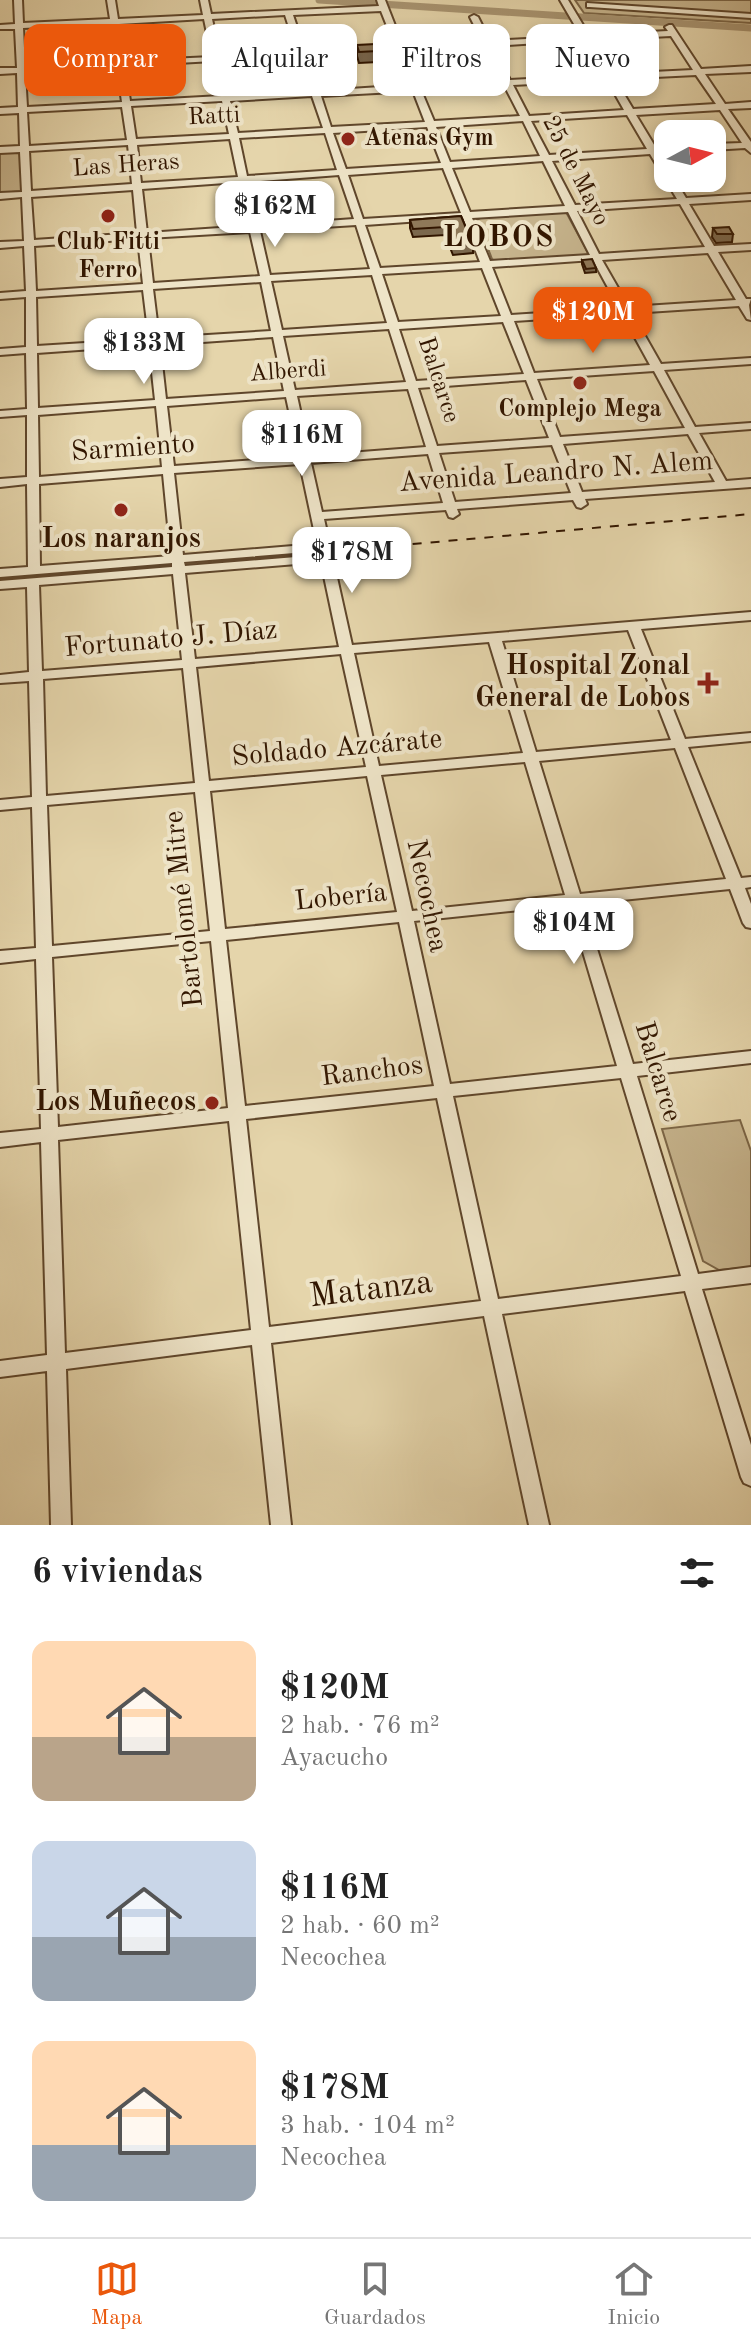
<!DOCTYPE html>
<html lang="es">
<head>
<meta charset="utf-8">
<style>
	:root { --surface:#fff; --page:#f6f6f6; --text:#222; --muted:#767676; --line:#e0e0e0; --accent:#ea580c }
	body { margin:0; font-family:"Old Standard TT",serif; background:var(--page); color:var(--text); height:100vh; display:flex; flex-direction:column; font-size:30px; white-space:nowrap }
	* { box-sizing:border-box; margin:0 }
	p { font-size:26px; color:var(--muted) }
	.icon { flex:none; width:44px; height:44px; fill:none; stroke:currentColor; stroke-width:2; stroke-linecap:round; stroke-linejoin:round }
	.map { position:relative; height:1525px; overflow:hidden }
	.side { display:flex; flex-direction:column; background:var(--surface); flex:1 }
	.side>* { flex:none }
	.guide { position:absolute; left:24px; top:24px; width:704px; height:72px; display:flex; gap:16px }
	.needle { width:52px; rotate:83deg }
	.fabs { position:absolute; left:654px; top:120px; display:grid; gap:16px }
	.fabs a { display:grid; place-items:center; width:72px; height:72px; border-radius:16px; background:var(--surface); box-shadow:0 4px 12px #0003; font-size:40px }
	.price { position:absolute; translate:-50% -68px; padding:0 18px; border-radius:16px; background:#fff; color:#222; font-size:26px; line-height:52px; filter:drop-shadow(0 2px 4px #0008) }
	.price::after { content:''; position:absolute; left:50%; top:48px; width:24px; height:18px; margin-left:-12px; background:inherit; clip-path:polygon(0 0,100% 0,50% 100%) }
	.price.on { background:var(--accent); color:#fff }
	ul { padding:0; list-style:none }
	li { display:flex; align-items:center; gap:24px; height:200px; padding:0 32px }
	li span { display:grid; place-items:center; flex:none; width:224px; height:160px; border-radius:16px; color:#555 }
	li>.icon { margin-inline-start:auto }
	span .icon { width:96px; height:96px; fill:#fffc; stroke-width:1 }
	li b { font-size:34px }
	h2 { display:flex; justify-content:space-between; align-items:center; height:96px; padding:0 32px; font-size:34px }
	.tag { padding:0 28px; border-radius:16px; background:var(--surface); box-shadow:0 4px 12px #0003; font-size:28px; line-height:72px }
	.tag.on { background:var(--accent); color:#fff }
	.dock { display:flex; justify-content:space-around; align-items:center; height:112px; border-top:2px solid var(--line); background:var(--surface); font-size:22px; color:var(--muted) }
	.dock a { display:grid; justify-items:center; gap:4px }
	.dock .on { color:var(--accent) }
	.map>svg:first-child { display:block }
	.green { fill:#c7b58e; stroke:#7c6647; stroke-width:2 }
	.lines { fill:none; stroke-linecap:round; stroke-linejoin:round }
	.canal { stroke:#a89471; stroke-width:7 }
	.minor-casing { stroke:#5f462b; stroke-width:4 }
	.minor { fill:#eee4c8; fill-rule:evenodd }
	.rail { stroke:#321600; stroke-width:2; stroke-dasharray:9 9; stroke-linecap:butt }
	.wall { fill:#7b684d; stroke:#321600; stroke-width:2 }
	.building { fill:#8f7959; stroke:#321600; stroke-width:2 }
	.poi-dot { fill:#8f2418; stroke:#eee4c8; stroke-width:3 }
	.labels { text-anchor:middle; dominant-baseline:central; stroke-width:8; stroke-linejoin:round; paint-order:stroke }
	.far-street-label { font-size:24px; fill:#321600; stroke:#eee4c8 }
	.far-poi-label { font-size:24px; font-weight:bold; fill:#321600; stroke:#eee4c8 }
	.street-label { font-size:28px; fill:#321600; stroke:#eee4c8 }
	.poi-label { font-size:28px; font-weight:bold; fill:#321600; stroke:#eee4c8; text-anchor:end }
	.far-district-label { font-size:30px; font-weight:bold; letter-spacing:2px; fill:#321600; stroke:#eee4c8 }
	.near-street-label { font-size:34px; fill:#321600; stroke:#eee4c8 }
</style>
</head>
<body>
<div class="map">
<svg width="751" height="1525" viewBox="0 0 751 1525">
	<rect width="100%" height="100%" fill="#e5d5ab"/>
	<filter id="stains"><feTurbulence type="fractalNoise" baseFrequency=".0025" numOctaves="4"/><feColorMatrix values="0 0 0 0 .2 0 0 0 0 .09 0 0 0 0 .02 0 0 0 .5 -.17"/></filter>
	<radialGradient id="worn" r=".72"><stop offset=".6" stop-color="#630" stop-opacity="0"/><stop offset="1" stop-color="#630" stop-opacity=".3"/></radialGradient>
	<path class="green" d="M575,0h176v23l-167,-10z
		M23,151v40l-23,2v-41z
		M566,212l22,41 -1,3 -90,6 -5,-3 -15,-39 7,-4z
		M740,1120l11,31v116l-32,3 -16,-9 -41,-132z"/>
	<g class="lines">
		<path class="canal" d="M319,0l432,28"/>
		<g class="minor-casing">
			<path id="minor" d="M14,0h8l1,23 87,-4 -3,-19h8l3,19 85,-4 -3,-15h8l3,14 168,-8 -2,-6h8l18,46 79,-5 -12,-24 4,-2 4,2 12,24 91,-5 -21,-36h8l21,35 79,-4 -3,-4 4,-2h3l29,44 50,-3v6l-46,2 20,30 26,-2v6l-23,1 23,33v11l-6,-5 -33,2v-6l30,-1 -22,-33 -84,5 20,33 12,-1v6h-9l9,16v9h6l12,20 65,-4v6l-62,4 25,42 37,-2v6l-33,2 28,47h5l-2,6 2,15 -4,-1 -8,-13 -107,7 29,51 90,-6v6l-87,6 31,57 56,-4v6l-52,4 27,48 25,-2v8l-166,12 2,5 -6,4 -4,-1 -4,-7 -116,9 2,5 -6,4 -4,-1 -3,-7 -122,9 28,126 399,-33v8l-110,9 44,110 66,-6v8l-63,6 53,131 10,-1v10l-6,1 6,16v24l-5,-1 -3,-4 -13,-34 -147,15 50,160 118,-13v12l-114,13 61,198 53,-7v16l-49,6 49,156v41l-7,-3 -3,-6 -56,-186 -183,23 47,211h-20l-45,-209 -213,27 20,182h-20l-19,-180 -186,24 5,156h-20l-4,-154 -47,6v-16l47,-6 -6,-213 -41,5v-14l41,-4 -5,-170 -36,4v-12l36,-3 -4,-141 -32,3v-10l32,-3 -3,-116 -29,2v-8l29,-3 -2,-85 -27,2v-8l172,-14v-4l-172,14v-8l28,-2 -1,-83 -27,3v-8l27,-2v-62l-27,2v-6l27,-2 -1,-56 -26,2v-6l26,-2v-50l-26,2v-6l26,-2 -2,-45 -24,2v-6l24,-1 -2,-44 -22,2v-6l22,-1 -2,-40 -20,1v-6l20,-1 -1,-33 -19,1v-6l18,-1 -1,-34 -17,1v-6h17l-2,-39h-15v-4l15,-1zM381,11l14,35 -90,5 -12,-36zM285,15l12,37 -77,4 -8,-37zM204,19l8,38 -88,4 -5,-37zM111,24l5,38 -91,5 -2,-39zM671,36l22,34 -81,4 -20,-34zM584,40l20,35 -94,5 -17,-34zM485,46l17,34 -83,5 -14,-34zM397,51l14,34 -92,6 -12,-35zM299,57l11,34 -81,5 -7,-35zM213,61l8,35 -91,5 -5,-35zM117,67l5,35 -95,5 -2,-35zM696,75l20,29 -83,5 -18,-30zM607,80l17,30 -95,6 -16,-31zM504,85l16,31 -86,5 -13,-31zM413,91l12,31 -94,5 -10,-31zM312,96l11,32 -85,5 -8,-32zM222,101l7,33 -93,5 -5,-33zM122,107l5,33 -98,6 -2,-34zM627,115l20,34 -98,6 -18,-34zM523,121l17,35 -90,6 -14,-35zM427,127l14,36 -95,6 -13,-36zM325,133l12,37 -90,6 -8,-38zM230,139l8,38 -97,6 -4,-38zM128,145l4,39 -101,7 -2,-40zM650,154l27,45 -102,6 -23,-44zM543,161l22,45 -95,6 -18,-44zM443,168l18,45 -98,6 -15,-44zM339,175l15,44 -96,7 -9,-44zM239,182l10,44 -102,7 -5,-44zM133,190l4,43 -103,7 -3,-43zM680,204l25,43 -106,7 -22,-43zM568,212l22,43 -100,6 -18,-43zM463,218l17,44 -100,6 -15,-43zM356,225l14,44 -100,6 -10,-44zM250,232l10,44 -107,7 -5,-45zM138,239l5,45 -107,7 -2,-45zM708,253l28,47 -107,7 -27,-47zM593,260l26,48 -108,7 -19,-48zM482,268l19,48 -103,6 -16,-48zM372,275l15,48 -105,7 -11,-49zM261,282l10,49 -112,7 -6,-49zM143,290l6,49 -112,7 -1,-49zM622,314l28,51 -116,8 -20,-52zM503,322l21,52 -108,7 -17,-52zM389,329l17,53 -111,8 -12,-54zM273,337l11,54 -118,8 -6,-54zM149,345l6,55 -117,8 -1,-55zM654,371l31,57 -125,9 -23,-58zM526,380l23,58 -112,8 -19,-58zM408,389l18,58 -116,9 -13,-60zM286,397l13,60 -125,9 -7,-60zM156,406l6,61 -123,10 -1,-62zM688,434l27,48 -133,10 -19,-48zM552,445l19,48 -116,9 -16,-49zM428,454l15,49 -121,9 -11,-49zM300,464l17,80 -134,11 -9,-82zM163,474l8,82 -131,10 -1,-82zM319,551l1,4 -135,11 -1,-4zM321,562l18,85 -144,12 -10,-86zM173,574l9,86 -140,11 -3,-86zM628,630l43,110 -135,12 -34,-111zM489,642l34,111 -144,13 -25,-113zM341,654l25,113 -157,14 -13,-114zM183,668l12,115 -149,13 -3,-117zM675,748l51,131 -146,15 -41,-133zM525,762l40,133 -153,16 -31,-136zM367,776l30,136 -172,17 -15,-138zM195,792l15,139 -158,15 -5,-141zM569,905l48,161 -167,18 -36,-163zM399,922l35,164 -189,20 -19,-166zM211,941l17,167 -170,19 -6,-170zM621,1078l60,198 -183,23 -45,-203zM437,1098l44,203 -212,26 -23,-208zM229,1121l22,209 -186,23 -7,-213z
				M587,3l164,11v4l-161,-11h-3z"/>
		</g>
		<use href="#minor" class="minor"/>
		<path class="rail" d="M323,552l428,-38"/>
	</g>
	<path class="wall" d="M357,45l40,5v11l-38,2 -2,-7z
		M461,216l12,29v8l-20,2 -8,-20 -32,2 -3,-9v-8z
		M713,228l20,6 -1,8 -16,1 -4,-6z
		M582,260l14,8v4l-11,1 -3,-9z"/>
	<path class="building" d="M395,43l2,7 -38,2 -2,-7z
		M461,216l12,29 -20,1 -8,-19 -32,2 -3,-9z
		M729,227l4,7h-16l-4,-6z
		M592,259l4,9 -10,1 -4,-9z"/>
	<g class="poi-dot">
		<circle cx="348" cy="139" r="8"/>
		<circle cx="108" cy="216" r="8"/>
		<circle cx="580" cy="383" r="8"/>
		<circle cx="121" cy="510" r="8"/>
		<path d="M704 671h8v8h8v8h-8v8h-8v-8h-8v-8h8z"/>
		<circle cx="212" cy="1103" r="8"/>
	</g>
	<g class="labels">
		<g class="far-street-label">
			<text transform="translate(214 117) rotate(-3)">Ratti</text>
			<text transform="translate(126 166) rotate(-4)">Las Heras</text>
			<text transform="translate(575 171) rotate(63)">25 de Mayo</text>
			<text transform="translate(288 372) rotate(-4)">Alberdi</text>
			<text transform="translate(438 380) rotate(72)">Balcarce</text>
		</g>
		<g class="far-poi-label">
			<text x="364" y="139" text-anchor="start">Atenas Gym</text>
			<text x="108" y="243">Club Fitti<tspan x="108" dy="28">Ferro</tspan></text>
			<text x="580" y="410">Complejo Mega</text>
		</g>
		<g class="street-label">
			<text transform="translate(133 449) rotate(-4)">Sarmiento</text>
			<text transform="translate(556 473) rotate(-4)">Avenida Leandro N. Alem</text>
			<text transform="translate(171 640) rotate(-5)">Fortunato J. Díaz</text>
			<text transform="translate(337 749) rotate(-5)">Soldado Azcárate</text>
			<text transform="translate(426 896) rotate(78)">Necochea</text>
			<text transform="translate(341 898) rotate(-6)">Lobería</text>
			<text transform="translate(185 909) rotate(-96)">Bartolomé Mitre</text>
			<text transform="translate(372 1072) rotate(-7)">Ranchos</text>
			<text transform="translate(657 1072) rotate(73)">Balcarce</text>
		</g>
		<g class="poi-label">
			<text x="121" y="540" text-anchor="middle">Los naranjos</text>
			<text x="690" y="667">Hospital Zonal<tspan x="690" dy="32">General de Lobos</tspan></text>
			<text x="196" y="1103">Los Muñecos</text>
		</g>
		<g class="far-district-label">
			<text x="499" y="238">LOBOS</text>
		</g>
		<g class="near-street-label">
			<text transform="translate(371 1290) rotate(-7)">Matanza</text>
		</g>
	</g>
	<rect width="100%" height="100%" filter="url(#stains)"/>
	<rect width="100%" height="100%" fill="url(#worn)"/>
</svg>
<div class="fabs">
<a><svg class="needle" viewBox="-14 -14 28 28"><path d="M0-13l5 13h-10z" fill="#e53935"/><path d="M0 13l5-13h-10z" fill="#767676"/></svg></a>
</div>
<b class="price" style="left:275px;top:249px">$162M</b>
<b class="price on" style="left:593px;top:355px">$120M</b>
<b class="price" style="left:144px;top:386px">$133M</b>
<b class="price" style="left:302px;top:478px">$116M</b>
<b class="price" style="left:352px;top:595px">$178M</b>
<b class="price" style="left:574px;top:966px">$104M</b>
<div class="guide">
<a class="tag on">Comprar</a>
<a class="tag">Alquilar</a>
<a class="tag">Filtros</a>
<a class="tag">Nuevo</a>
</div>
</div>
<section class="side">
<h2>6 viviendas<svg class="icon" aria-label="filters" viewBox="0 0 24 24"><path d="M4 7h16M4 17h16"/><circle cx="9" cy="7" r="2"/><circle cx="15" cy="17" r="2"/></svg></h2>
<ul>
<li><span style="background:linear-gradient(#ffd9b3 60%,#b9a48a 0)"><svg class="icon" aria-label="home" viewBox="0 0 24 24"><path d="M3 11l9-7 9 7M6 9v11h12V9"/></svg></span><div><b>$120M</b><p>2 hab. · 76 m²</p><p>Ayacucho</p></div></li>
<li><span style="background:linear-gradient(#c9d6e8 60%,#9aa5b1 0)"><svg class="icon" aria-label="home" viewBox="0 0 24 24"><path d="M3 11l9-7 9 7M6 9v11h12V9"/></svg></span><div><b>$116M</b><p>2 hab. · 60 m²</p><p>Necochea</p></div></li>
<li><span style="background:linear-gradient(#ffd9b3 65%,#9aa5b1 0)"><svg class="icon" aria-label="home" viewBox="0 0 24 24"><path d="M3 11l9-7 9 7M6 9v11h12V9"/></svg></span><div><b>$178M</b><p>3 hab. · 104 m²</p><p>Necochea</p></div></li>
</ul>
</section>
<nav class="dock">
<a class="on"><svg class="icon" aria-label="map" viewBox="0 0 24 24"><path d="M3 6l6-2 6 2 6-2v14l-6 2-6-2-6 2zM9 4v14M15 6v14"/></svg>Mapa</a>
<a><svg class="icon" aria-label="saved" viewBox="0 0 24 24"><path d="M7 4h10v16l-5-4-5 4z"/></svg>Guardados</a>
<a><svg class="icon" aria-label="home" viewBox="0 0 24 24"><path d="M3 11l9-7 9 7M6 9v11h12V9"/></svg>Inicio</a>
</nav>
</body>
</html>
